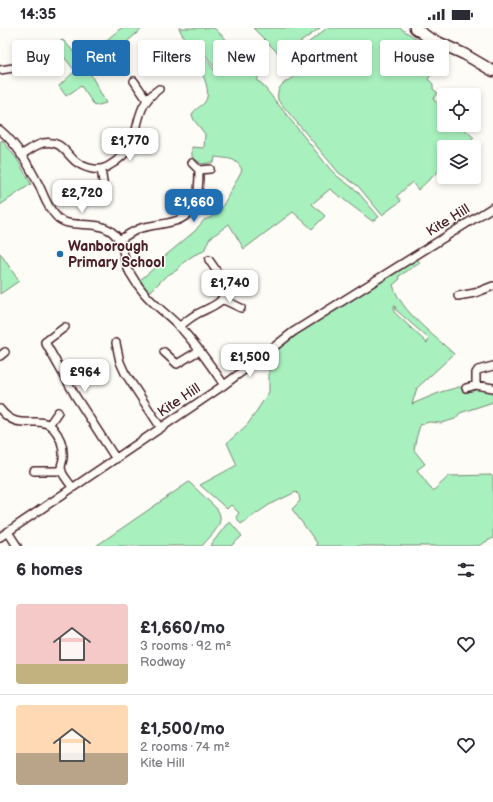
<!DOCTYPE html>
<html lang="en">
<head>
<meta charset="utf-8">
<style>
	:root { --surface:#fff; --page:#f7f7f7; --text:#2b2b33; --muted:#7c7c81; --line:#e1e1e2; --accent:#1f6fb2 }
	body { margin:0; font-family:"Balsamiq Sans",sans-serif; background:var(--page); color:var(--text); height:100vh; display:flex; flex-direction:column; font-size:15px; white-space:nowrap }
	* { box-sizing:border-box; margin:0 }
	p { font-size:13px; color:var(--muted) }
	.icon { flex:none; width:22px; height:22px; fill:none; stroke:currentColor; stroke-width:2; stroke-linecap:round; stroke-linejoin:round }
	.map { position:relative; height:518px; overflow:hidden }
	.side { display:flex; flex-direction:column; background:var(--surface); flex:1 }
	.side>* { flex:none }
	.hud { position:absolute; left:12px; top:12px; width:469px; height:36px; display:flex; gap:8px }
	.buttons { position:absolute; left:437px; top:60px; display:grid; gap:8px }
	.buttons a { display:grid; place-items:center; width:44px; height:44px; border-radius:4px; background:var(--surface); box-shadow:0 2px 6px #0003; font-size:20px }
	.price { position:absolute; translate:-50% -34px; padding:0 9px; border-radius:8px; background:#fff; color:#222; font-size:13px; line-height:26px; filter:drop-shadow(0 1px 2px #0008) }
	.price::after { content:''; position:absolute; left:50%; top:24px; width:12px; height:9px; margin-left:-6px; background:inherit; clip-path:polygon(0 0,100% 0,50% 100%) }
	.price.current { background:var(--accent); color:#fff }
	ul { padding:0; list-style:none }
	li { display:flex; align-items:center; gap:12px; height:100px; padding:0 16px }
	li+li { border-top:1px solid var(--line) }
	li span { display:grid; place-items:center; flex:none; width:112px; height:80px; border-radius:4px; color:#555 }
	li>.icon { margin-inline-start:auto }
	span .icon { width:48px; height:48px; fill:#fffc; stroke-width:1 }
	li b { font-size:17px }
	h2 { display:flex; justify-content:space-between; align-items:center; height:48px; padding:0 16px; font-size:17px }
	.chip { padding:0 14px; border-radius:4px; background:var(--surface); box-shadow:0 2px 6px #0003; font-size:14px; line-height:36px }
	.chip.current { background:var(--accent); color:#fff }
	.status { display:flex; justify-content:space-between; align-items:center; height:28px; padding:0 20px; background:var(--surface); direction:ltr }
	.status svg { height:11px; fill:currentColor }
	.map>svg:first-child { display:block }
	.green { fill:#a8f0be; stroke:#798874; fill-rule:evenodd }
	.lines { fill:none; stroke-linecap:round; stroke-linejoin:round }
	.street-casing { stroke:#4a1f2b; stroke-width:10 }
	.secondary-casing { stroke:#4a1f2b; stroke-width:13 }
	.street { stroke:#fdfcf7; stroke-width:7 }
	.secondary { stroke:#fdfcf7; stroke-width:10 }
	.poi-dot { fill:#1f6fb2; stroke:#fdfcf7; stroke-width:1.5 }
	.labels { text-anchor:middle; dominant-baseline:central; stroke-width:3; stroke-linejoin:round; paint-order:stroke }
	.street-label { font-size:14px; fill:#4a1f2b; stroke:#fdfcf7 }
	.poi-label { font-size:14px; font-weight:bold; fill:#4a1f2b; stroke:#fdfcf7; text-anchor:start }
</style>
</head>
<body>
<div class="status"><b>14:35</b><svg viewBox="0 0 49 12"><path d="M0 12V9h3v3zM5 12V6h3v6zM10 12V3h3v9zM15 12V0h3v12zM26 1h20v11H26zM47 4h2v5h-2z"/></svg></div>
<div class="map">
<svg width="493" height="518" viewBox="0 0 493 518">
	<rect width="100%" height="100%" fill="#fdfcf7"/>
	<filter id="ink" filterUnits="userSpaceOnUse"><feTurbulence type="fractalNoise" baseFrequency=".025" numOctaves="2"/><feDisplacementMap in="SourceGraphic" scale="8" xChannelSelector="R" yChannelSelector="G"/><feConvolveMatrix kernelMatrix="1 2 1 2 8 2 1 2 1" color-interpolation-filters="sRGB"/></filter>
	<g filter="url(#ink)">
		<path class="green" d="M121,0h22l-53,45 16,30 -11,3 -14,-20 -15,10 -7,-10 16,-15 -21,-27 9,-4 20,22 4,-2 15,-16z
			M179,0h35l46,43 -3,10 4,2 69,86 7,7 20,15 22,26 -7,4 -42,-32 -18,15 13,12 -13,13 -19,-17 -49,37 -15,-25 -20,15 -5,12 -10,4 -10,7 -7,8 -11,6 -15,15 -5,-1 -6,-10 18,-15 7,-9 30,-25 9,-11 6,-2 10,-7 22,-41c-6,-13 -14,-11 -27,-13l-1,5 -12,2 -10,-7v-10l12,1 1,-14 -11,-14 -2,-5c2,-6 9,-8 13,-13 9,-14 -9,-39 -15,-51l1,-1 1,-4h4l22,29 6,-2 3,-8 -3,-1 -2,8h-4l-21,-29 -4,-1 -5,4z
			M253,0h67l-39,28z
			M327,0h73l29,19 -7,9 14,13 -8,10 5,5v5l5,4 -5,6 11,10v16h16l14,13 -10,9h-20v19l-26,24 -6,-8 -15,14 4,5 -19,14 -24,-29 -19,-13 -61,-73c-4,-20 19,-20 27,-31 3,-4 4,-11 5,-15l-7,-7z
			M2,112l15,19 14,25 -31,21v-63z
			M0,225l19,28 -19,13z
			M416,229l4,6 -21,13 1,3 -7,6c8,27 41,50 61,69l-37,34 -5,16 29,-12 18,-5 34,3v12l-33,11 -5,6 -13,4 -13,-1 -9,3 -4,14 -2,11 11,14 -8,6 16,21 16,-15 42,-1 2,2v61l-15,8h-162l1,-3 -25,-34 8,-8 -1,-6 -3,-3 -27,13 -28,19 -5,-7 3,-4 -8,-8 -4,4 -27,-24 37,-20 -10,-22 21,-19 21,-32v-38l53,-38zM394,278h1l1,4 33,29 -2,4 -33,-31z
			M189,454l27,26c12,14 -5,27 -14,38h-106z
			M230,494l12,14 -11,10h-21l16,-21z"/>
		<g class="lines">
			<g class="street-casing">
				<path id="street" d="M0,42l20,-3h15
					M134,53l13,19
					M0,102c18,15 29,36 40,57 4,10 8,21 16,29 12,15 38,2 56,16 14,11 10,28 18,41 4,7 9,14 14,20 10,12 23,21 34,32 17,18 32,39 46,60
					M21,127c7,-4 14,-10 22,-12 18,-3 21,8 32,18 9,7 22,11 32,6 9,-5 19,-13 24,-22 3,-5 4,-10 5,-15 4,-18 7,-30 23,-41
					M101,141l2,13
					M199,142l11,-1
					M119,212c7,-4 14,-9 22,-12 21,-6 47,-2 55,-27 3,-10 3,-21 3,-31l-7,-7
					M458,268l17,-3 18,-7
					M222,271l19,9
					M65,299l-20,15 31,55 40,62
					M179,299c6,-5 12,-10 18,-13 7,-4 16,-7 22,-12 13,-12 -3,-32 -10,-42
					M116,315l4,19 5,11 36,55
					M164,324l13,12 23,-14
					M0,328l5,-4
					M476,357v-12l2,-3 15,-4
					M466,360l10,-3 17,3
					M0,381c19,25 38,4 53,19 8,9 11,19 10,31 -1,3 -2,7 -2,10 1,6 8,13 11,18
					M49,397l9,-13
					M34,443h28
					M8,504l9,14
					M0,509l224,-152 27,-20 42,-33 200,-125"/>
			</g>
			<g class="secondary-casing">
				<path id="secondary" d="M415,0l14,10 35,16 29,17"/>
			</g>
			<use href="#street" class="street"/>
			<use href="#secondary" class="secondary"/>
		</g>
	</g>
	<circle class="poi-dot" cx="60" cy="226" r="4"/>
	<g class="labels">
		<g class="street-label">
			<text transform="translate(448 192) rotate(-32)">Kite Hill</text>
			<text transform="translate(179 372) rotate(-34)">Kite Hill</text>
		</g>
		<g class="poi-label">
			<text x="68" y="218">Wanborough<tspan x="68" dy="16">Primary School</tspan></text>
		</g>
	</g>
</svg>
<div class="buttons">
<a><svg class="icon" aria-label="locate" viewBox="0 0 24 24"><circle cx="12" cy="12" r="6"/><path d="M12 2v4M12 18v4M2 12h4M18 12h4"/></svg></a>
<a><svg class="icon" aria-label="layers" viewBox="0 0 24 24"><path d="M12 4l9 5-9 5-9-5zM3 14l9 5 9-5"/></svg></a>
</div>
<b class="price" style="left:130px;top:134px">£1,770</b>
<b class="price" style="left:82px;top:186px">£2,720</b>
<b class="price current" style="left:194px;top:195px">£1,660</b>
<b class="price" style="left:230px;top:276px">£1,740</b>
<b class="price" style="left:250px;top:350px">£1,500</b>
<b class="price" style="left:85px;top:365px">£964</b>
<div class="hud">
<a class="chip">Buy</a>
<a class="chip current">Rent</a>
<a class="chip">Filters</a>
<a class="chip">New</a>
<a class="chip">Apartment</a>
<a class="chip">House</a>
</div>
</div>
<section class="side">
<h2>6 homes<svg class="icon" aria-label="filters" viewBox="0 0 24 24"><path d="M4 7h16M4 17h16"/><circle cx="9" cy="7" r="2"/><circle cx="15" cy="17" r="2"/></svg></h2>
<ul>
<li><span style="background:linear-gradient(#f6c9c9 75%,#c2b280 0)"><svg class="icon" aria-label="home" viewBox="0 0 24 24"><path d="M3 11l9-7 9 7M6 9v11h12V9"/></svg></span><div><b>£1,660/mo</b><p>3 rooms · 92 m²</p><p>Rodway</p></div><svg class="icon" aria-label="heart" viewBox="0 0 24 24"><path d="M12 20l-8-8c-3-5 5-10 8-4 3-6 11-1 8 4z"/></svg></li>
<li><span style="background:linear-gradient(#ffd9b3 60%,#b9a48a 0)"><svg class="icon" aria-label="home" viewBox="0 0 24 24"><path d="M3 11l9-7 9 7M6 9v11h12V9"/></svg></span><div><b>£1,500/mo</b><p>2 rooms · 74 m²</p><p>Kite Hill</p></div><svg class="icon" aria-label="heart" viewBox="0 0 24 24"><path d="M12 20l-8-8c-3-5 5-10 8-4 3-6 11-1 8 4z"/></svg></li>
</ul>
</section>
</body>
</html>
